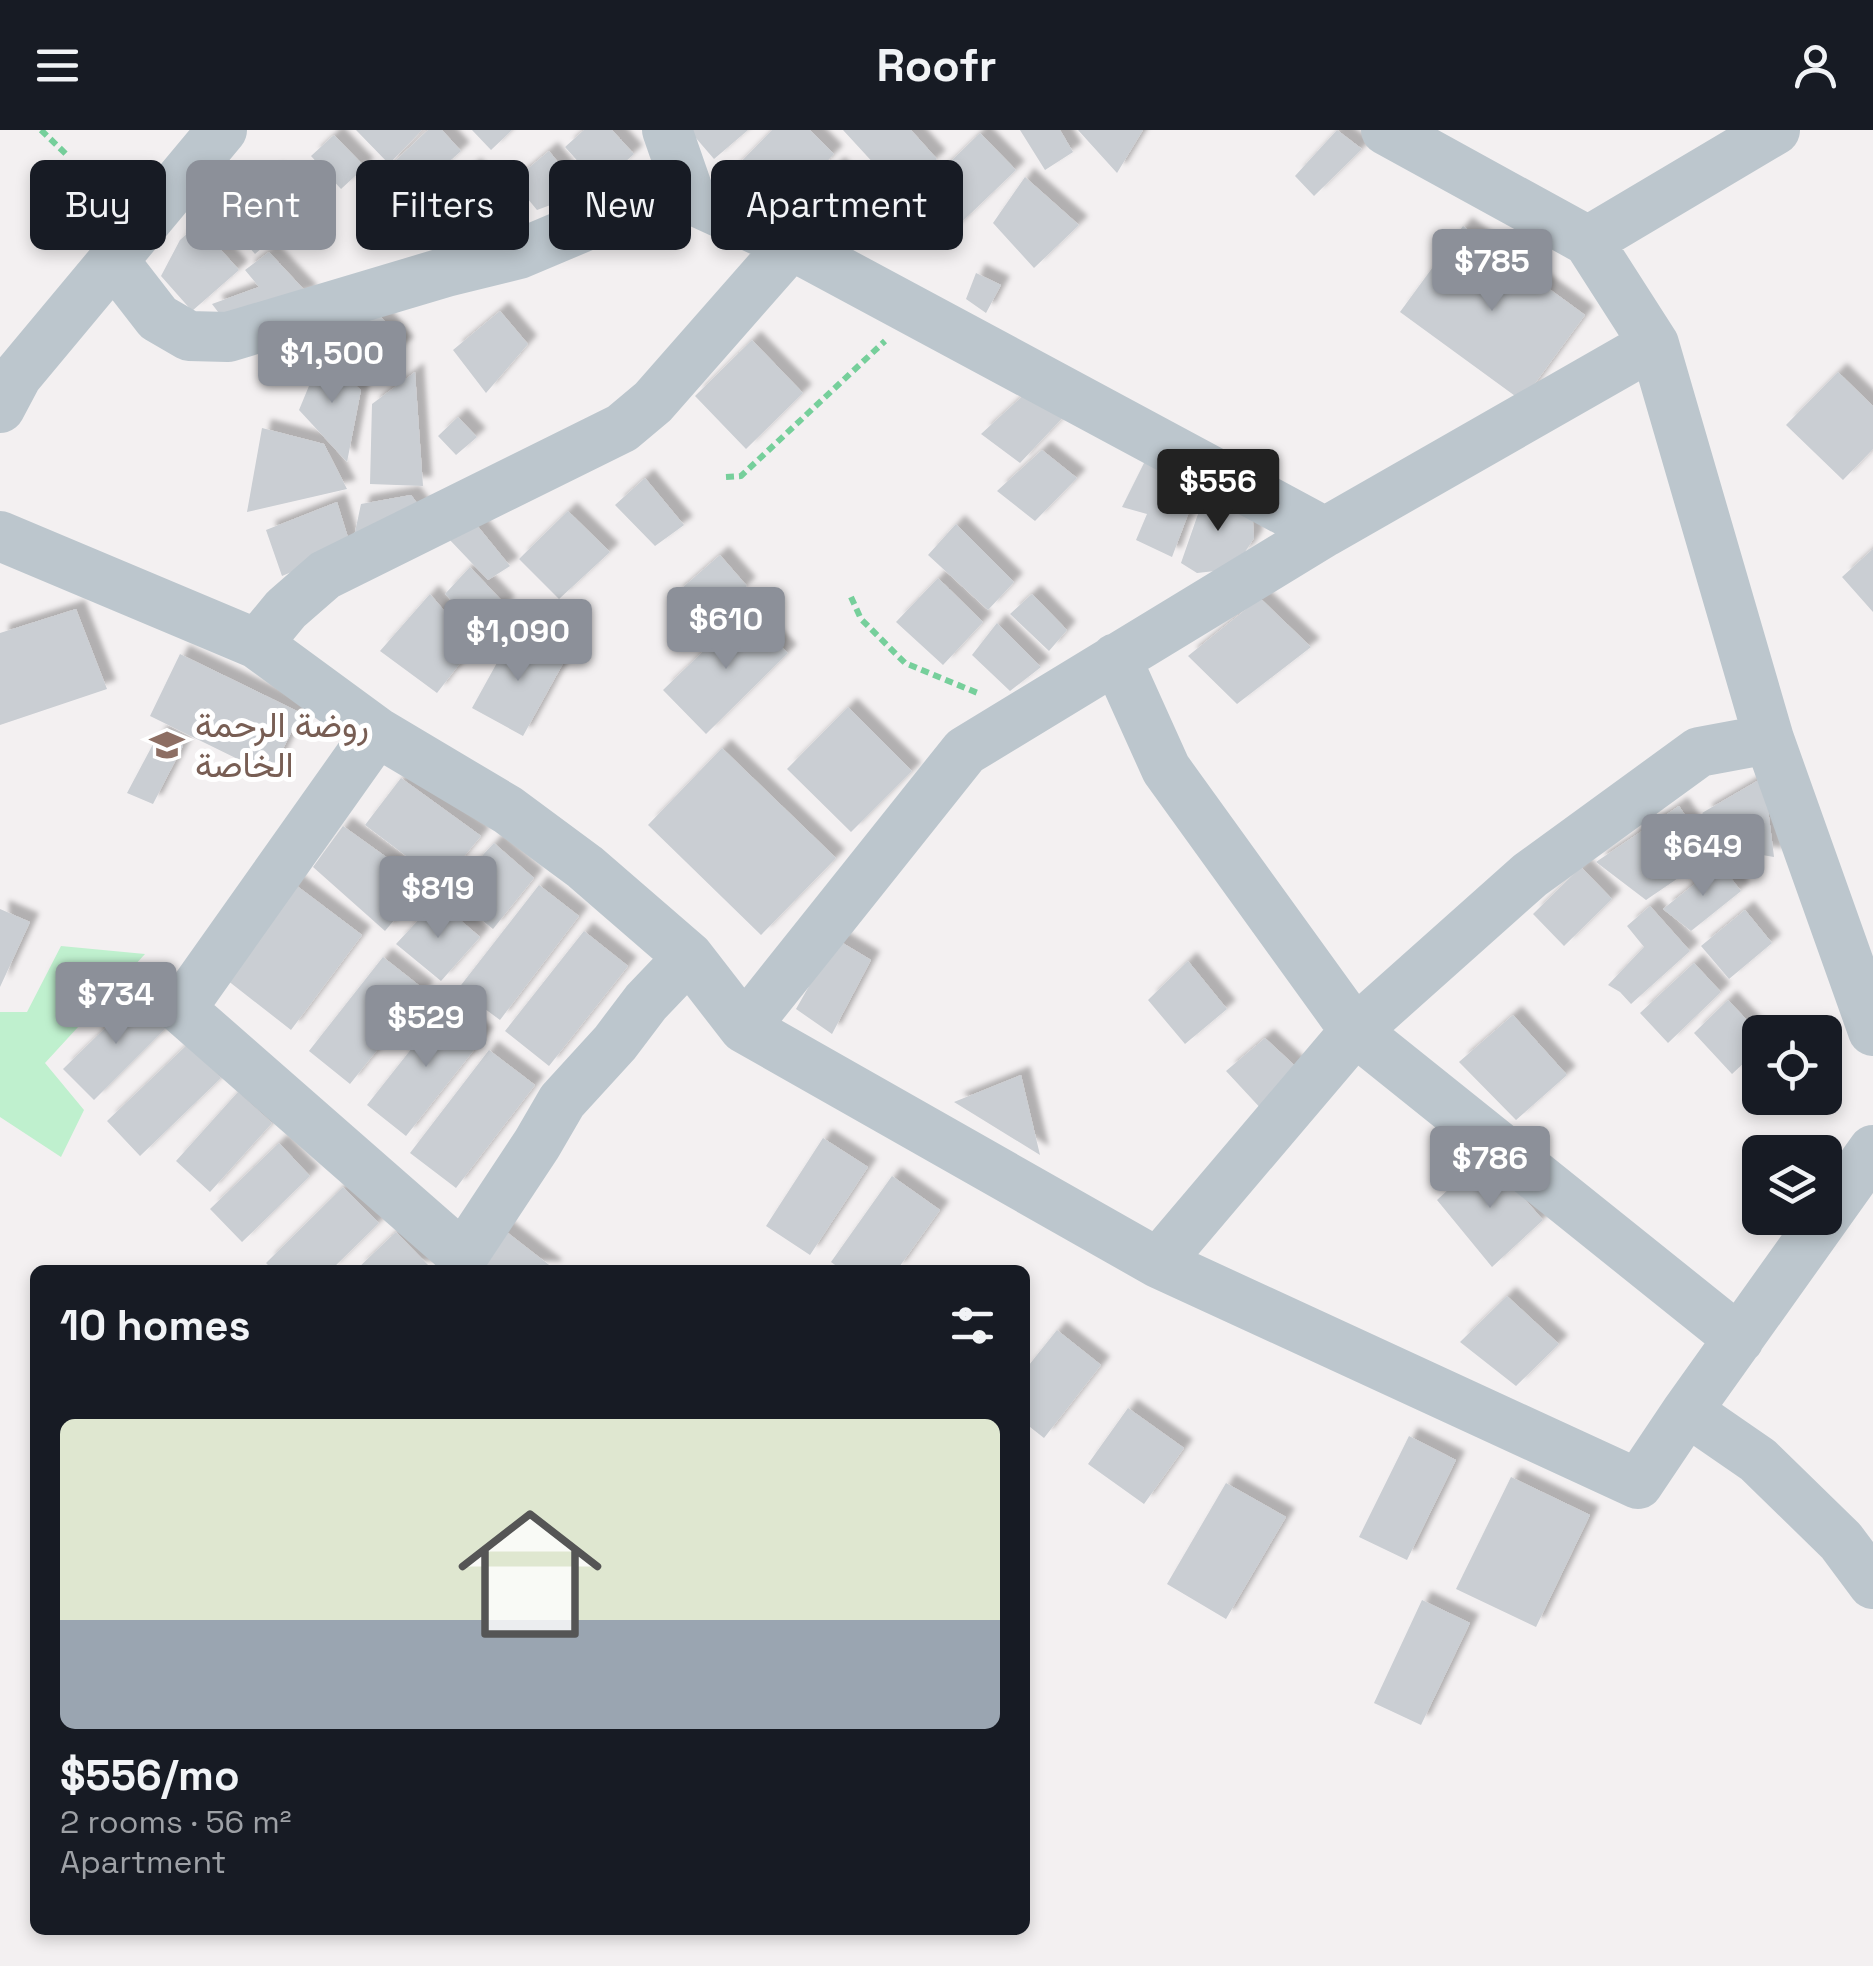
<!DOCTYPE html>
<html lang="en">
<head>
<meta charset="utf-8">
<style>
	:root { --surface:#171b24; --page:#242831; --text:#f1f3f6; --muted:#9ea1a6; --accent:#8c9099 }
	body { margin:0; font-family:"Space Grotesk",Vazirmatn,sans-serif; background:var(--page); color:var(--text); height:100vh; display:flex; flex-direction:column; font-size:38px; white-space:nowrap }
	* { box-sizing:border-box; margin:0 }
	p { font-size:32px; color:var(--muted) }
	.icon { flex:none; width:55px; height:55px; fill:none; stroke:currentColor; stroke-width:2; stroke-linecap:round; stroke-linejoin:round }
	.map { position:relative; flex:1; overflow:hidden }
	.details { position:absolute; left:30px; top:1135px; width:1000px; height:670px; display:flex; flex-direction:column; background:var(--surface); border-radius:15px; box-shadow:0 5px 15px #0003 }
	.details>* { flex:none }
	.hud { position:absolute; left:30px; top:30px; width:1000px; height:90px; display:flex; gap:20px }
	.buttons { position:absolute; left:1742px; top:885px; display:grid; gap:20px }
	.buttons a { display:grid; place-items:center; width:100px; height:100px; border-radius:15px; background:var(--surface); box-shadow:0 5px 15px #0003; font-size:50px }
	.price { position:absolute; translate:-50% -85px; padding:0 22px; border-radius:10px; background:var(--accent); color:#fff; font-size:32px; line-height:65px; filter:drop-shadow(0 2px 5px #0008) }
	.price::after { content:''; position:absolute; left:50%; top:60px; width:30px; height:22px; margin-left:-15px; background:inherit; clip-path:polygon(0 0,100% 0,50% 100%) }
	.price.selected { background:#222; color:#fff }
	ul { padding:0; list-style:none }
	li { display:grid; align-content:center; gap:20px; height:530px; padding:0 30px }
	li span { display:grid; place-items:center; height:310px; border-radius:15px; color:#555 }
	li>.icon { margin-inline-start:auto }
	span .icon { width:180px; height:180px; fill:#fffc; stroke-width:1 }
	li b { font-size:42px }
	h2 { display:flex; justify-content:space-between; align-items:center; height:120px; padding:0 30px; font-size:42px }
	.pill { padding:0 35px; border-radius:15px; background:var(--surface); box-shadow:0 5px 15px #0003; font-size:35px; line-height:90px }
	.pill.selected { background:var(--accent); color:#fff }
	header { display:flex; justify-content:space-between; align-items:center; height:130px; padding:0 30px; background:var(--surface); font-size:45px; font-weight:800 }
	.map>svg:first-child { display:block }
	.green { fill:#bff0ce }
	.building { fill:#caced3; filter:url(#shadow) }
	.lines { fill:none; stroke-linecap:round; stroke-linejoin:round }
	.path { stroke:#76cf9b; stroke-width:6; stroke-dasharray:8 5; stroke-linecap:butt }
	.minor { stroke:#bcc6cd; stroke-width:50 }
	.labels { text-anchor:middle; dominant-baseline:central; stroke-width:10; stroke-linejoin:round; paint-order:stroke }
	.education-label { font-size:35px; fill:#785e54; stroke:#fff; text-anchor:start }
</style>
</head>
<body>
<header><svg class="icon" aria-label="menu" viewBox="0 0 24 24"><path d="M4 6h16M4 12h16M4 18h16"/></svg>Roofr<svg class="icon" aria-label="person" viewBox="0 0 24 24"><circle cx="12" cy="8" r="4"/><path d="M4 21q1-7 8-7t8 7"/></svg></header>
<div class="map">
<svg width="1873" height="1836" viewBox="0 0 1873 1836">
	<defs>
		<filter id="shadow"><feDropShadow dx="9" dy="-9" stdDeviation="2.5" flood-color="#0004"/></filter>
	</defs>
	<rect width="100%" height="100%" fill="#f3f0f1"/>
	<path class="green" d="M61,816l84,8 -100,109 39,47 -23,47 -61,-40v-105h27z"/>
	<path class="building" d="M356,0h66l-33,34z
		M428,0h14l19,21 -28,25 13,15 26,-24 38,41 -58,55 -77,-83z
		M472,0h40l-21,20z
		M584,0h28l22,24 -35,31 -34,-38z
		M689,0h59l-34,29z
		M772,0h38l24,24 -59,61 -44,-43z
		M843,0h68l26,29 -37,33z
		M1020,0h40l13,22 -28,18z
		M1078,0h65l-26,43z
		M1337,0l25,19 -48,47 -19,-20z
		M980,3l36,37 -72,69 -35,-37z
		M334,5l31,32 -24,22 -30,-33z
		M549,21l34,42 -46,17 -24,-29z
		M836,36l39,41 -33,30 -50,-29z
		M274,42l33,37 -52,45 -32,-37z
		M1025,47l54,48 -45,43 -41,-45z
		M198,94l41,46 -47,41 -31,-35 19,-36z
		M1463,96l122,89 -63,86 -122,-89z
		M269,122l40,43 -84,26 -13,-17 47,-17 -14,-17z
		M976,143l25,12 -15,28 -20,-14z
		M369,172l36,44 -46,36 -45,-62z
		M500,181l28,33 -42,49 -33,-43z
		M752,210l51,53 -57,56 -51,-53z
		M321,227l40,33 -14,72 -48,-52z
		M415,242l8,114 -53,-2 2,-80z
		M1838,242l35,34v43l-30,31 -57,-55z
		M1026,263l41,20 -47,50 -39,-29z
		M458,287l19,20 -21,18 -18,-19z
		M262,298l62,16 23,45 -100,23z
		M1042,320l35,28 -42,43 -38,-30z
		M1149,323l52,27 -29,77 -36,-17 11,-26 -25,-7z
		M645,348l39,47 -29,21 -40,-41z
		M1207,358l36,20 10,14 1,16 -9,14 -30,19 -18,2 -16,-10z
		M411,365l12,16 -69,26 7,-33z
		M337,372l14,45 -69,29 -16,-46z
		M568,381l42,41 -51,47 -40,-40z
		M471,388l39,48 -22,14 -40,-42z
		M956,394l58,58 -26,28 -60,-55z
		M1873,419v63l-31,-35z
		M720,425l27,31 -45,42 -28,-33z
		M470,437l36,38 -24,27 -37,-38z
		M938,448l45,44 -40,43 -47,-43z
		M430,464l44,51 -37,48 -57,-42z
		M1032,464l35,36 -18,21 -39,-37z
		M1260,468l51,49 -74,57 -49,-48z
		M76,479l31,80 -107,36v-92z
		M746,480l42,43 -82,81 -43,-44z
		M997,493l44,44 -31,24 -38,-36z
		M514,502l51,28 -42,76 -51,-28z
		M180,524l121,59 -31,62 -120,-59z
		M848,577l64,64 -61,61 -64,-63z
		M159,603l24,13 -30,58 -26,-11z
		M722,618l114,110 -75,77 -113,-110z
		M1764,647l10,80 -41,-7 -31,-37z
		M401,648l80,58 -39,47 -77,-58z
		M1679,676l33,49 -66,45 -50,-38z
		M343,696l81,58 -39,47 -72,-64z
		M494,713l40,35 -41,51 -45,-36z
		M1720,734l21,27 -50,40 -28,-22z
		M1581,737l31,32 -48,47 -31,-32z
		M293,753l69,52 -71,95 -64,-50z
		M539,755l40,31 -79,104 -42,-31z
		M437,770l43,37 -39,44 -45,-37z
		M1650,776l40,45 -59,53 -11,-12 -12,-7 36,-38 -17,-21z
		M0,779l30,13 -30,65z
		M1745,780l27,33 -43,36 -28,-33z
		M584,801l44,35 -79,100 -44,-35z
		M836,809l35,21 -39,74 -36,-25z
		M383,827l42,33 -75,94 -41,-33z
		M1188,831l39,48 -42,35 -37,-44z
		M1694,833l27,29 -53,51 -28,-30z
		M139,865l30,30 -75,75 -31,-31z
		M1728,870l32,34v14l-28,26 -38,-41z
		M446,875l39,31 -79,100 -39,-31z
		M1513,885l54,60 -51,45 -57,-58z
		M1265,908l41,38 -41,37 -39,-42z
		M188,914l33,34 -81,78 -33,-35z
		M489,920l46,35 -79,103 -46,-35z
		M1021,945l19,80 -86,-53z
		M238,962l34,31 -62,69 -34,-31z
		M823,1008l45,29 -58,88 -44,-29z
		M279,1013l31,33 -68,66 -32,-33z
		M1486,1025l57,65 -51,47 -55,-67z
		M892,1046l48,34 -43,60h-55l-11,-8z
		M343,1057l36,36 -48,47h-58l-7,-7z
		M499,1096l54,42 -1,2h-87z
		M396,1102l33,34 -4,4h-69z
		M1507,1166l52,48 -43,42 -56,-44z
		M1057,1200l44,35 -57,73 -19,-15v-53z
		M1128,1278l56,40 -40,56 -56,-40z
		M1409,1306l47,24 -49,100 -48,-23z
		M1511,1347l79,38 -54,112 -80,-38z
		M1226,1353l60,34 -60,102 -59,-35z
		M1422,1470l48,23 -49,102 -47,-22z"/>
	<g class="lines">
		<path class="path" d="M41,0l25,24
			M726,347l15,-1 144,-135
			M851,467l10,22 44,44 75,31"/>
		<path class="minor" d="M667,0l24,69
			M1386,0l202,111
			M1775,0l-187,111 66,103 115,395 104,292
			M113,130l45,58 31,18 39,1 218,-65 73,-18 116,-49 56,-6 100,46 534,287
			M0,278l17,-32 205,-246
			M0,406l257,108 120,88 131,78 77,57 104,90 55,71 414,235 480,221 49,-73 186,-261
			M257,514l29,-35 39,-34 297,-147 31,-26 138,-157
			M1116,528l50,111 189,262 384,308
			M377,602l-196,277 282,247 74,-112 25,-43 53,-58 31,-41 43,-45
			M744,898l221,-277 360,-219 329,-188
			M1158,1133l197,-232 175,-156 169,-123 70,-13
			M1687,1281l71,49 83,81 32,43"/>
	</g>
	<defs>
		<g id="school-bare" transform="scale(2.7)"><path d="M0-5L7-2L0 1L-7-2ZM-4 1L0 2.5L4 1V4Q0 6-4 4Z" fill="#8d6e63" stroke="#fff" stroke-width="2.5" paint-order="stroke"/></g>
	</defs>
	<g fill-rule="evenodd">
		<use href="#school-bare" x="167" y="615"/>
	</g>
	<g class="labels">
		<g class="education-label">
			<text x="195" y="595">روضة الرحمة<tspan x="195" dy="40">الخاصة</tspan></text>
		</g>
	</g>
</svg>
<div class="buttons">
<a><svg class="icon" aria-label="locate" viewBox="0 0 24 24"><circle cx="12" cy="12" r="6"/><path d="M12 2v4M12 18v4M2 12h4M18 12h4"/></svg></a>
<a><svg class="icon" aria-label="layers" viewBox="0 0 24 24"><path d="M12 4l9 5-9 5-9-5zM3 14l9 5 9-5"/></svg></a>
</div>
<b class="price" style="left:1492px;top:184px">$785</b>
<b class="price" style="left:332px;top:276px">$1,500</b>
<b class="price selected" style="left:1218px;top:404px">$556</b>
<b class="price" style="left:726px;top:542px">$610</b>
<b class="price" style="left:518px;top:554px">$1,090</b>
<b class="price" style="left:1703px;top:769px">$649</b>
<b class="price" style="left:438px;top:811px">$819</b>
<b class="price" style="left:116px;top:917px">$734</b>
<b class="price" style="left:426px;top:940px">$529</b>
<b class="price" style="left:1490px;top:1081px">$786</b>
<div class="hud">
<a class="pill">Buy</a>
<a class="pill selected">Rent</a>
<a class="pill">Filters</a>
<a class="pill">New</a>
<a class="pill">Apartment</a>
</div>
<section class="details">
<h2>10 homes<svg class="icon" aria-label="filters" viewBox="0 0 24 24"><path d="M4 7h16M4 17h16"/><circle cx="9" cy="7" r="2"/><circle cx="15" cy="17" r="2"/></svg></h2>
<ul>
<li><span style="background:linear-gradient(#dfe7d0 65%,#9aa5b1 0)"><svg class="icon" aria-label="home" viewBox="0 0 24 24"><path d="M3 11l9-7 9 7M6 9v11h12V9"/></svg></span><div><b>$556/mo</b><p>2 rooms · 56 m²</p><p>Apartment</p></div></li>
</ul>
</section>
</div>
</body>
</html>
